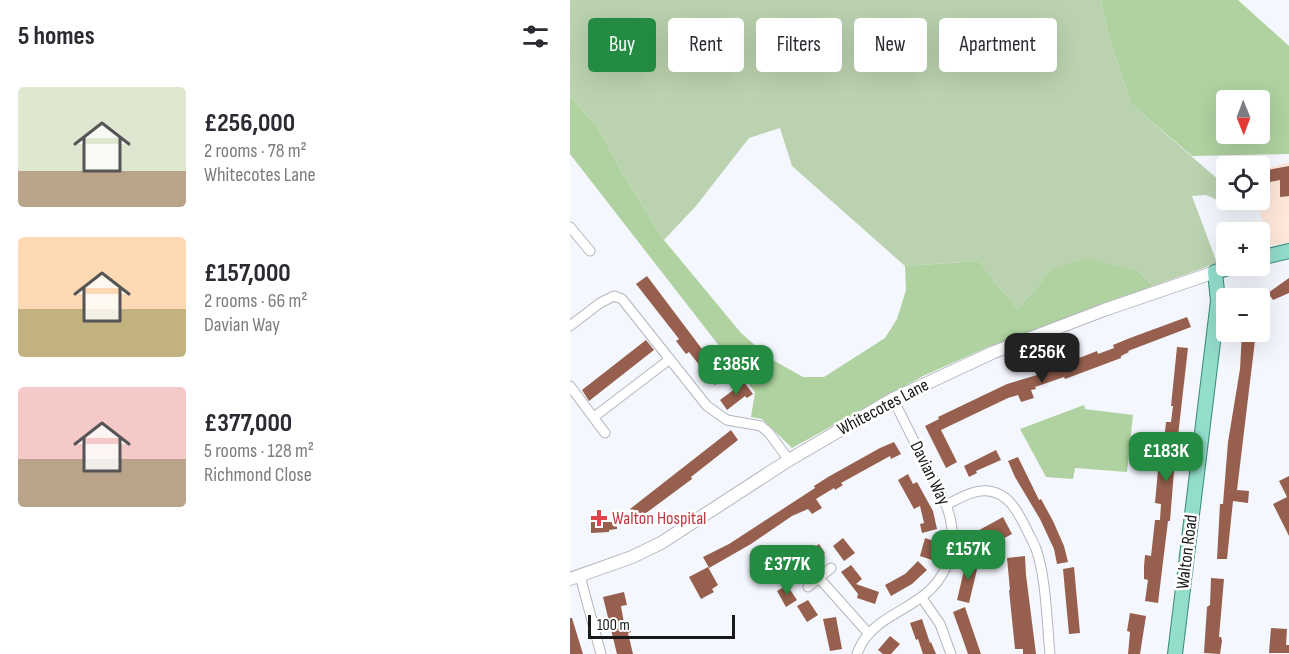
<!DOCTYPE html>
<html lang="en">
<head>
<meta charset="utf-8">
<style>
	:root { --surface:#fff; --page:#f7f7f7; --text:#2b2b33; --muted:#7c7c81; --accent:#248c42 }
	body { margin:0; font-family:"Sofia Sans Condensed",sans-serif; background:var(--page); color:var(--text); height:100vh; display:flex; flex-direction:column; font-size:22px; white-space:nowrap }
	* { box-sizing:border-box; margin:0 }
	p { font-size:20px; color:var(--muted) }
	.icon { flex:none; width:33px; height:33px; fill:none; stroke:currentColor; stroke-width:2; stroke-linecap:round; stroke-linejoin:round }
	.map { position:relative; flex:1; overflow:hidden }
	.sheet { display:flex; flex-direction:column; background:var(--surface); width:570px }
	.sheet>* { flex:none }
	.guide { position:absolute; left:18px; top:18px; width:570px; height:54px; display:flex; gap:12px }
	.needle { width:39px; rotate:179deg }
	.buttons { position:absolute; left:646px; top:90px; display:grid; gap:12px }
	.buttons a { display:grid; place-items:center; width:54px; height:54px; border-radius:6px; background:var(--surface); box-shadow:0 6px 24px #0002; font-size:30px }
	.scale { position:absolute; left:18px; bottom:15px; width:147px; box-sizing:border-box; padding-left:6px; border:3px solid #18181b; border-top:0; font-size:16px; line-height:21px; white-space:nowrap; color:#18181b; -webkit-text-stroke:4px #fff; paint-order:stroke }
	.price { position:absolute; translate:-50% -51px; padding:0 14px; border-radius:12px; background:var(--accent); color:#fff; font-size:20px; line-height:39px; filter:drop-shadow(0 2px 3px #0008) }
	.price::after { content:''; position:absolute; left:50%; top:36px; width:18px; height:14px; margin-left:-9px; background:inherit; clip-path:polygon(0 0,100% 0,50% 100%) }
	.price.on { background:#222; color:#fff }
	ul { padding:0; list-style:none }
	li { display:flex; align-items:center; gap:18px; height:150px; padding:0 18px }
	li span { display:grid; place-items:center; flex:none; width:168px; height:120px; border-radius:6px; color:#555 }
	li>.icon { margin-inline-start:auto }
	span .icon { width:72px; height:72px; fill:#fffc; stroke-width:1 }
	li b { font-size:26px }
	h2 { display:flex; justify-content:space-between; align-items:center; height:72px; padding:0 18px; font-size:26px }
	.tag { padding:0 21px; border-radius:6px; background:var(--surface); box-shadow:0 6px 24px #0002; font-size:21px; line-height:54px }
	.tag.on { background:var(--accent); color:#fff }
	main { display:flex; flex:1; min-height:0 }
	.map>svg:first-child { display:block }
	.commercial { fill:#ffe8db }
	.green { fill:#bad2b0 }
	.forest { fill:#afd2a0; fill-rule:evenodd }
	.building { fill:#975f4e }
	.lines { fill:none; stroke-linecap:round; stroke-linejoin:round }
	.street-casing { stroke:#b4b5be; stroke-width:11 }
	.secondary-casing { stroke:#b4b5be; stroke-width:14 }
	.primary-casing { stroke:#398a77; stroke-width:16 }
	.street { stroke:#fff; stroke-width:9 }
	.secondary { stroke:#fff; stroke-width:12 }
	.primary { stroke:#93ddcb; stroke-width:14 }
	.health-dot { fill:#e0444e; stroke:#fff; stroke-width:2 }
	.labels { text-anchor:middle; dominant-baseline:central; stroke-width:5; stroke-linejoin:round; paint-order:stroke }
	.street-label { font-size:18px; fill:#18181b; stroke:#fff }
	.health-label { font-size:18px; fill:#be3a42; stroke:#fff; text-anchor:start }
</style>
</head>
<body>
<main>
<section class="sheet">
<h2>5 homes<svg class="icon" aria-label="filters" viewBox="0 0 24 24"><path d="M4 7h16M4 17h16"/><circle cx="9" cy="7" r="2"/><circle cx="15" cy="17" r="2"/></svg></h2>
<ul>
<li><span style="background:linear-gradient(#dfe7d0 70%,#b9a48a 0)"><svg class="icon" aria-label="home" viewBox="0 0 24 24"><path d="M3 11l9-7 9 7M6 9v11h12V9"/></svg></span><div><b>£256,000</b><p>2 rooms · 78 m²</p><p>Whitecotes Lane</p></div></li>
<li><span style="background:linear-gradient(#ffd9b3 60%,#c2b280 0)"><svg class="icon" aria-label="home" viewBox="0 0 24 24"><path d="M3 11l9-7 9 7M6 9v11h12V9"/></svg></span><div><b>£157,000</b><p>2 rooms · 66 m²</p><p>Davian Way</p></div></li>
<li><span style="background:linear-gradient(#f6c9c9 60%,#b9a48a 0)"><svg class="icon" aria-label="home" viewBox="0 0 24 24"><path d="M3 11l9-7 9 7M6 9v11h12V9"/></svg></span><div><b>£377,000</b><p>5 rooms · 128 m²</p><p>Richmond Close</p></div></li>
</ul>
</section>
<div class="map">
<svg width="719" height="654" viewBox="0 0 719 654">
	<rect width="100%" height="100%" fill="#f5f7fe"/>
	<path class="commercial" d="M719,162v81l-20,3 -12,-46h3v-30z"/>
	<path class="green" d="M0,0h531l8,37 22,67 96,83v13h6l-6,4 -21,-9 -14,1 25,67 -64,23 -14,-14 -89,-1 -32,38 -21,-24 -17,-24 -75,5 -113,-100 -12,-38 -31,10 -53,68 -32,34 -40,-64 -26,-48 -28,-32z"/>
	<path class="forest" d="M531,0h137l51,46v108l-97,2 -61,-52 -22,-67zM657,100h33v34h-33z
		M0,96l28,32 26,48 40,64 77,93 30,26 32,18h21l61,-39 12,-19 9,-29 -1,-24 75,-5 17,24 21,24 32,-38 38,-13 51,14 14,14 -165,61 -65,29 -131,72 -30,-29 -11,-2 4,-25 -185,-238z
		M514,405l1,4 48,6 -6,57 -52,-4 -2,11 -27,-2 -26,-48z"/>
	<path class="building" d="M719,166v30l-9,1v-17l-10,2 -2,-12z
		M77,276l58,77 21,24 -11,8 -26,-33 -3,2 -10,-13 3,-2 -43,-55z
		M719,278v15l-16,7 -5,-7z
		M617,317l4,10 -63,24 1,1 -8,4v2l-56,21 -1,-2 -29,10 1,2 -5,1 3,8 -13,4 -3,-7 -10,3 -67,32 16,32 -11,6 -21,-42 14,-7 -1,-2 69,-33 37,-11 -1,-2 14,-5 2,5 16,-6 -1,-5 23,-9 1,3 16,-6 -1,-3 17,-7z
		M672,332h14l-19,158 12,1 -1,12 -15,-2 -6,58h-10l3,-55h3l5,-62 12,-73z
		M76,340l8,10 -65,51 -7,-11z
		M607,347l11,1 -14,123 -4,50h-2l-10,82 -13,-2 3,-21 -4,-1v-13l1,-11 6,1 4,-36h5l1,-16 -6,-1 4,-44 3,1 4,-38h5l2,-16h-2z
		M174,382l9,12 -6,4 -2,-2 -18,14 -7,-10z
		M161,430l7,10 -47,37 1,2 -54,40 -8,-10z
		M324,442l7,12 -10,5 -1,-3 -49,27 2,2 -8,5 -1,-2 -18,11 6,9 -10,6 -4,-5 -16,7 -41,28 -42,24 -6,-11 26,-13 86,-56 -1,-2 14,-9 52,-29z
		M426,450l5,10 -25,11 1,2 -8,4 -5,-11z
		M448,457l21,43 2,-1 12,22 11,25 4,16 -11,2 -3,-15 -14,-30 -25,-42 -7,-16z
		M338,474l5,10 4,-2 16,29 4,18 -15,4 -2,-9 4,-1 -4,-17 -6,3 -16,-29z
		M719,476v60l-16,-32 14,-7 -8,-16z
		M433,517l9,17 -13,7 1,2 -18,9 -10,-18z
		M21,522h26v7l-8,1v2l-18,1z
		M273,538l12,15 -11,8 -11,-15z
		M355,538l12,4 -5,18 -12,-4z
		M249,544l6,9 -32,22 -6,-9z
		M455,556l1,19 10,79h-13v-5h-8l-6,-59h1l-3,-32z
		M348,561l9,9 -15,14 -21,12 -6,-11 20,-11z
		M409,561l-10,42 -12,-3 9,-38z
		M281,565l11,14 -6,5 23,8 -4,12 -18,-6 1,-4 -17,-22z
		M138,567l10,18 -6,4 2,3 -13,7 -12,-22z
		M504,567l6,66 -11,1 -6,-65z
		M641,578l13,1 -5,58h2l1,4 -2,13 -16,-1 3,-46 3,-2z
		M217,585l10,15 -11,7 -9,-16z
		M54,592l3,13 -6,1 3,17 4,-1 3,10 -3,1 5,21h-16l-14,-57z
		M238,600l10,15 -11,7 -10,-16z
		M395,607l6,18 10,29h-13l-7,-20 -8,-22z
		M560,613l16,3 -6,38h-12l2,-22 -3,-1z
		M266,617l6,32 -12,2 -7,-32z
		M0,618h2l11,36h-13z
		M352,619l8,24 1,-1 5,12h-13l-5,-15 -2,1 -6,-17z
		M701,628l16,1 -1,16h3v8h-20z
		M320,636l10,8 -9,10h-8l-5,-4z"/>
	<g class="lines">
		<g class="street-casing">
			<path id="street" d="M0,227l20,24
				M0,326l30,-23 14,-7 8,3 85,107 20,14 34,6 8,7 20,27
				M0,386l35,47
				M24,417l76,-58
				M376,505c14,-7 28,-16 43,-14 19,3 27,18 35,33 4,9 9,17 12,25 10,27 11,75 14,105
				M10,576l21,78
				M249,578l50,56
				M238,587l23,-19
				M352,598l18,26 11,30
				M287,654c16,-48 79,-41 93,-99 4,-17 3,-33 -4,-50l-53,-106"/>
		</g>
		<g class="secondary-casing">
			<path id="secondary" d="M0,579l62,-22 29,-14 128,-83 104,-61 101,-47 110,-42 111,-38"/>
		</g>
		<g class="primary-casing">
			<path id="primary" d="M690,258l29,-7
				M605,654l43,-353 -3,-29 20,-6"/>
		</g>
		<use href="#street" class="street"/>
		<use href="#secondary" class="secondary"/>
		<use href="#primary" class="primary"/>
	</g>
	<path class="health-dot" d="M26 509h6v6h6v6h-6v6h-6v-6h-6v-6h6z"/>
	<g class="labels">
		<g class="street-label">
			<text transform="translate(313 407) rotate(-28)">Whitecotes Lane</text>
			<text transform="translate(360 473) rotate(64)">Davian Way</text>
			<text transform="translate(617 552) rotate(-83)">Walton Road</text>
		</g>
		<g class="health-label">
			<text x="42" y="518">Walton Hospital</text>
		</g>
	</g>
</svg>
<div class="buttons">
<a><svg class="needle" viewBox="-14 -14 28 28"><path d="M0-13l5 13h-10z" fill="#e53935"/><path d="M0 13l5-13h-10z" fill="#7c7c81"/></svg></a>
<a><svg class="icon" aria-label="locate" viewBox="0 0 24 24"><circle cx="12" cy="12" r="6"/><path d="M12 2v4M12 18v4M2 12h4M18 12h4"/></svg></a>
<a>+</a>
<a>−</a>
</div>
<div class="scale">100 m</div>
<b class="price on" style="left:472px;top:384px">£256K</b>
<b class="price" style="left:166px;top:396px">£385K</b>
<b class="price" style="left:596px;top:483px">£183K</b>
<b class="price" style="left:398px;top:581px">£157K</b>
<b class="price" style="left:217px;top:596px">£377K</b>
<div class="guide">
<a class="tag on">Buy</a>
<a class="tag">Rent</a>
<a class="tag">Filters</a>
<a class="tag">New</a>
<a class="tag">Apartment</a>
</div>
</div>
</main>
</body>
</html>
